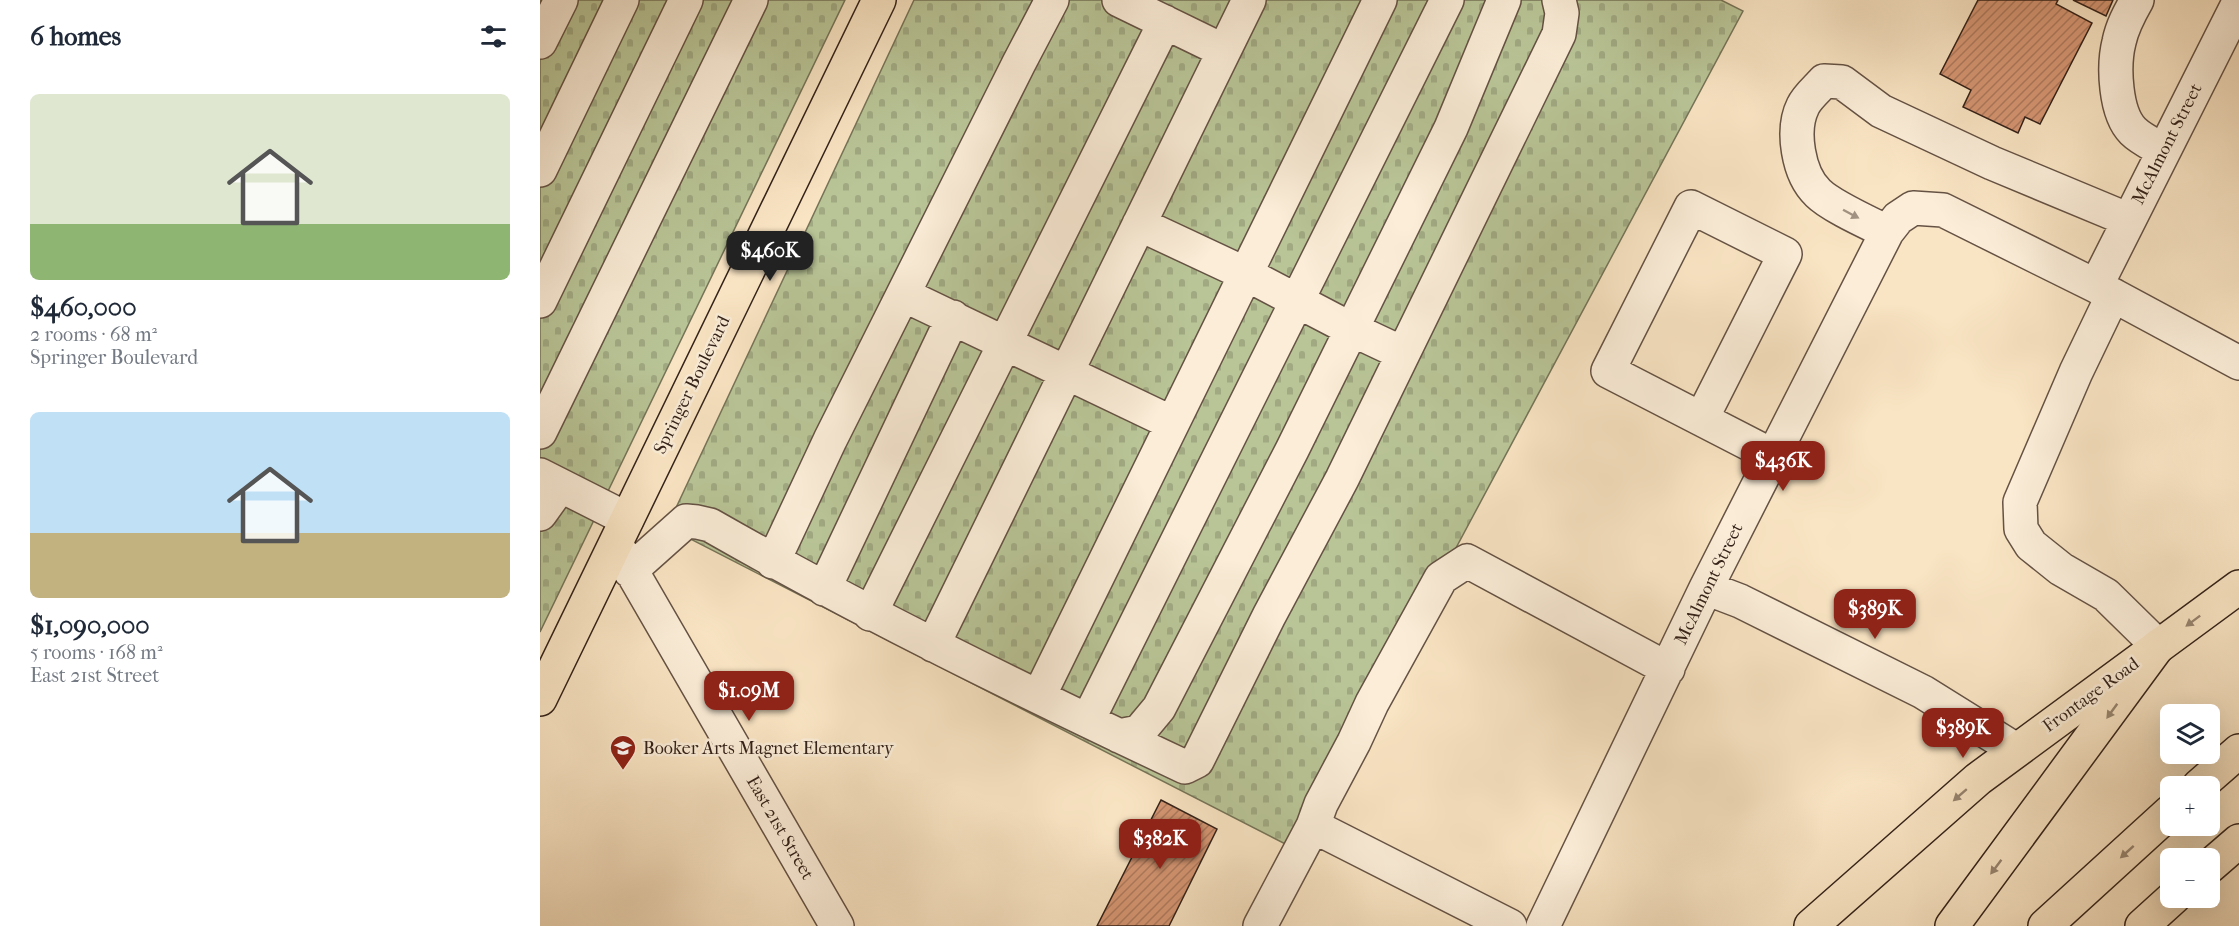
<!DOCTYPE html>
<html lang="en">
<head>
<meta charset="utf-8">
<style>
	:root { --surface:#fff; --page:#f6f6f7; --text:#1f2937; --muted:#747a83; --accent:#8f2418 }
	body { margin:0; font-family:"IM FELL French Canon",serif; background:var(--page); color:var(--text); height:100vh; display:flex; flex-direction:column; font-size:22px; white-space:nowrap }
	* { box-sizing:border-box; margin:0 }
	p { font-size:20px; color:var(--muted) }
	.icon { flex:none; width:33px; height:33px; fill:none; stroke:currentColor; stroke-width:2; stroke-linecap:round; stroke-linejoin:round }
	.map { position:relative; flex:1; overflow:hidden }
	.sheet { display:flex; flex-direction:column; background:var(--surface); width:540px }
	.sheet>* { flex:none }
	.fabs { position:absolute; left:1620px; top:704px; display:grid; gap:12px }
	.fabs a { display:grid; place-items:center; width:60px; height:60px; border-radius:9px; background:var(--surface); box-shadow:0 6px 24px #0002; font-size:30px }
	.price { position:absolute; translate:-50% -51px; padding:0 14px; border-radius:12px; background:var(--accent); color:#fff; font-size:20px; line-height:39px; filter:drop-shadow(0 2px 3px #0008) }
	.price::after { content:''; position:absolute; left:50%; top:36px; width:18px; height:14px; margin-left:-9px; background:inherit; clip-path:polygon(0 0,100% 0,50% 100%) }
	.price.selected { background:#222; color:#fff }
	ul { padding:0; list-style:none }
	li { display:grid; align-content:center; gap:12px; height:318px; padding:0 30px }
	li span { display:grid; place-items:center; height:186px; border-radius:9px; color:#555 }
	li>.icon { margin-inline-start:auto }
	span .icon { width:108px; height:108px; fill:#fffc; stroke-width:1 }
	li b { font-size:26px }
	h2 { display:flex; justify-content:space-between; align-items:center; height:72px; padding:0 30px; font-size:26px }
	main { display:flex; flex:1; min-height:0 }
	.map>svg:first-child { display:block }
	.cemetery { fill:url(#cemetery-stones); stroke:#767458; stroke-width:1.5 }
	.building { fill:url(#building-hatch); stroke:#342219; stroke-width:1.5 }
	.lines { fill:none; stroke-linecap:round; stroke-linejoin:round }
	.minor-casing { stroke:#655244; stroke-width:36 }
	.major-casing { stroke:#342219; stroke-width:36 }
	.highway-casing { stroke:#342219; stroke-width:36 }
	.minor { stroke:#fbedd8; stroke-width:33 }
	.major { stroke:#f9e4c3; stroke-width:33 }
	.highway { stroke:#f9e4c3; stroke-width:33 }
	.oneway { fill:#a19282 }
	.oneway2 { fill:#96836e }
	.labels { text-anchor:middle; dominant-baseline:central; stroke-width:5; stroke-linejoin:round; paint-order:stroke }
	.street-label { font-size:18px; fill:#342219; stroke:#fbedd8 }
	.poi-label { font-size:18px; fill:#342219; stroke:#fbedd8; text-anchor:start }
</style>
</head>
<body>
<main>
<section class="sheet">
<h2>6 homes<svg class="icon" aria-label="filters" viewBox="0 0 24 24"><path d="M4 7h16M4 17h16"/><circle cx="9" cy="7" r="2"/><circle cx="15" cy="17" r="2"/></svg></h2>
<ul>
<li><span style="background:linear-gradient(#dfe7d0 70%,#8fb573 0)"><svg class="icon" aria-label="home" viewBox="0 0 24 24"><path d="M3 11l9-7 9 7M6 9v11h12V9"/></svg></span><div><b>$460,000</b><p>2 rooms · 68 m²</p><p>Springer Boulevard</p></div></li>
<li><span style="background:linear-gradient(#bfe0f5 65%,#c2b280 0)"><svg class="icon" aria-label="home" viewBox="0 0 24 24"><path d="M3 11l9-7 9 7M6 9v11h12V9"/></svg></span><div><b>$1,090,000</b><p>5 rooms · 168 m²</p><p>East 21st Street</p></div></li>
</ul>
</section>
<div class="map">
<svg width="1699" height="926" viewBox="0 0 1699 926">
	<defs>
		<pattern id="cemetery-stones" width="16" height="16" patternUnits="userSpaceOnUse" patternTransform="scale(1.5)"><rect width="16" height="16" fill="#b9c597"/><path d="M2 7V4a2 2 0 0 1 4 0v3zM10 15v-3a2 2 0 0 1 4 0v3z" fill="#a0a982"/></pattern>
		<pattern id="building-hatch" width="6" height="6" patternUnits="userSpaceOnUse" patternTransform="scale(1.5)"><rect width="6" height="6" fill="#d59673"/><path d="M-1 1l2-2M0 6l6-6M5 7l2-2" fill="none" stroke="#ae7a5e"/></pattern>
	</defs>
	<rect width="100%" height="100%" fill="#f9e4c3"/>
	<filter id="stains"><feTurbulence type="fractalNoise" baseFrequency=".00333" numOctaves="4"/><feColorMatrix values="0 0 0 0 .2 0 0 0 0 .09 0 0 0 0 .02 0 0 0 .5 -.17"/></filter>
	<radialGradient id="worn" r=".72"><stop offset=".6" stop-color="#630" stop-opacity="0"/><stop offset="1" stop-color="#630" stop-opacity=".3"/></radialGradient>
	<path class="cemetery" d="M0,0h305l-305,632z
		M374,0h807l22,11 -317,593 -129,246 -630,-323z"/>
	<path class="building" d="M1438,0h80l-2,4 36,19 -52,101 -15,-7 -7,16 -55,-26 8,-17 -31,-16z
		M1533,0h40l-7,16z
		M621,800l56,29 -48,97h-72z"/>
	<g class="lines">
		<g class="minor-casing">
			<path id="minor" d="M579,0l105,51
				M1597,0c-8,14 -15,27 -18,42 -6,24 -4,71 14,89 8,8 21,14 31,20
				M0,42l21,-42
				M0,170l82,-170
				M599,224l107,50 105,55 51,24
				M1347,232c-18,-9 -56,-26 -69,-39 -20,-19 -27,-63 -15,-87 4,-9 15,-18 21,-25l18,1 39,29 111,52 137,57
				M1556,286l143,-284
				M364,295l268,128
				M1573,295l-37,77 -56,130 1,27 10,16 30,24 45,26 52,51
				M0,301l146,-301
				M1162,418l83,-164 -94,-47 -83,164 165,85
				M0,432l211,-432
				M0,475l87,44
				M0,514l20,-28
				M80,551l217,375
				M233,562l57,-122 189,-377 33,-63
				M90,571l56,-50 11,1 13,3c154,88 314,166 475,242l12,-6 72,-145 73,-137 217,-445 3,-21 -3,-13
				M1166,588l34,13 183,91 93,58
				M284,589l129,-272
				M330,614l295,-592
				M393,645l316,-645
				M499,696l341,-696
				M548,720l359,-720
				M579,736l20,-4 20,-24 133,-258 159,-322 53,-128
				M773,826l197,100
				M720,926l53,-100 8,-22 33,-62 18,-39 69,-125 26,-17 201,108
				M1003,926l163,-338 181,-356 11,-14 15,-10 30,2 153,76 143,77"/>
		</g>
		<g class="major-casing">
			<path id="major" d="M0,699l339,-699
				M1271,926l167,-147 261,-192"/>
		</g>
		<g class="highway-casing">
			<path id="highway" d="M1659,786l40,-35
				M1670,866l29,-25
				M1412,926l206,-280
				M1505,926l125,-114
				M1602,926l32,-29"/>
		</g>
		<use href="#minor" class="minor"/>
		<use href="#major" class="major"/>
		<use href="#highway" class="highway"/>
	</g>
	<defs><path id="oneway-solid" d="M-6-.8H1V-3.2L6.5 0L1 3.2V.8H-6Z" transform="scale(1.5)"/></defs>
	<use class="oneway" href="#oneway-solid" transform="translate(1311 214) rotate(28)"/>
	<g class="oneway2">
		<use href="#oneway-solid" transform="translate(1653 621) rotate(143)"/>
		<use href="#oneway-solid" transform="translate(1572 711) rotate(126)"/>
		<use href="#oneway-solid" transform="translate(1420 795) rotate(139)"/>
		<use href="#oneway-solid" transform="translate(1587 852) rotate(138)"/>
		<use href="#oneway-solid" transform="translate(1456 867) rotate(127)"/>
	</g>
	<defs>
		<g id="school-pin" transform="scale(1.35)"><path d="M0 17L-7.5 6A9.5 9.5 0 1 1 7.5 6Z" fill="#8f2418" stroke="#fbedd8"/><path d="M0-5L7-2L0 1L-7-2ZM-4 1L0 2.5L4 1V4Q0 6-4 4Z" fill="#fff"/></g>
	</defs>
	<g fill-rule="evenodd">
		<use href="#school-pin" x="83" y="748"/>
	</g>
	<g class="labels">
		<g class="street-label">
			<text transform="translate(1627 144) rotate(-63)">McAlmont Street</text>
			<text transform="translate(152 385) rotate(-64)">Springer Boulevard</text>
			<text transform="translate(1169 584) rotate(-64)">McAlmont Street</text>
			<text transform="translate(1551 695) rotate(-36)">Frontage Road</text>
			<text transform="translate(240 828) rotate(60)">East 21st Street</text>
		</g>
		<g class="poi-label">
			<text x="103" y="748">Booker Arts Magnet Elementary</text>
		</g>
	</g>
	<rect width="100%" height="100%" filter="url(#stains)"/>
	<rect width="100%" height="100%" fill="url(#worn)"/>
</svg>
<div class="fabs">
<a><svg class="icon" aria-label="layers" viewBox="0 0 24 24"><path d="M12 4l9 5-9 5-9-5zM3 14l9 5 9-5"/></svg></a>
<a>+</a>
<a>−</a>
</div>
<b class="price selected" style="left:230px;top:282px">$460K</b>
<b class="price" style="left:1243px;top:492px">$436K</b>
<b class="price" style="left:1335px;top:640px">$389K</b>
<b class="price" style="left:209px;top:722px">$1.09M</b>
<b class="price" style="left:1423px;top:759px">$389K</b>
<b class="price" style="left:620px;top:870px">$382K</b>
</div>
</main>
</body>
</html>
